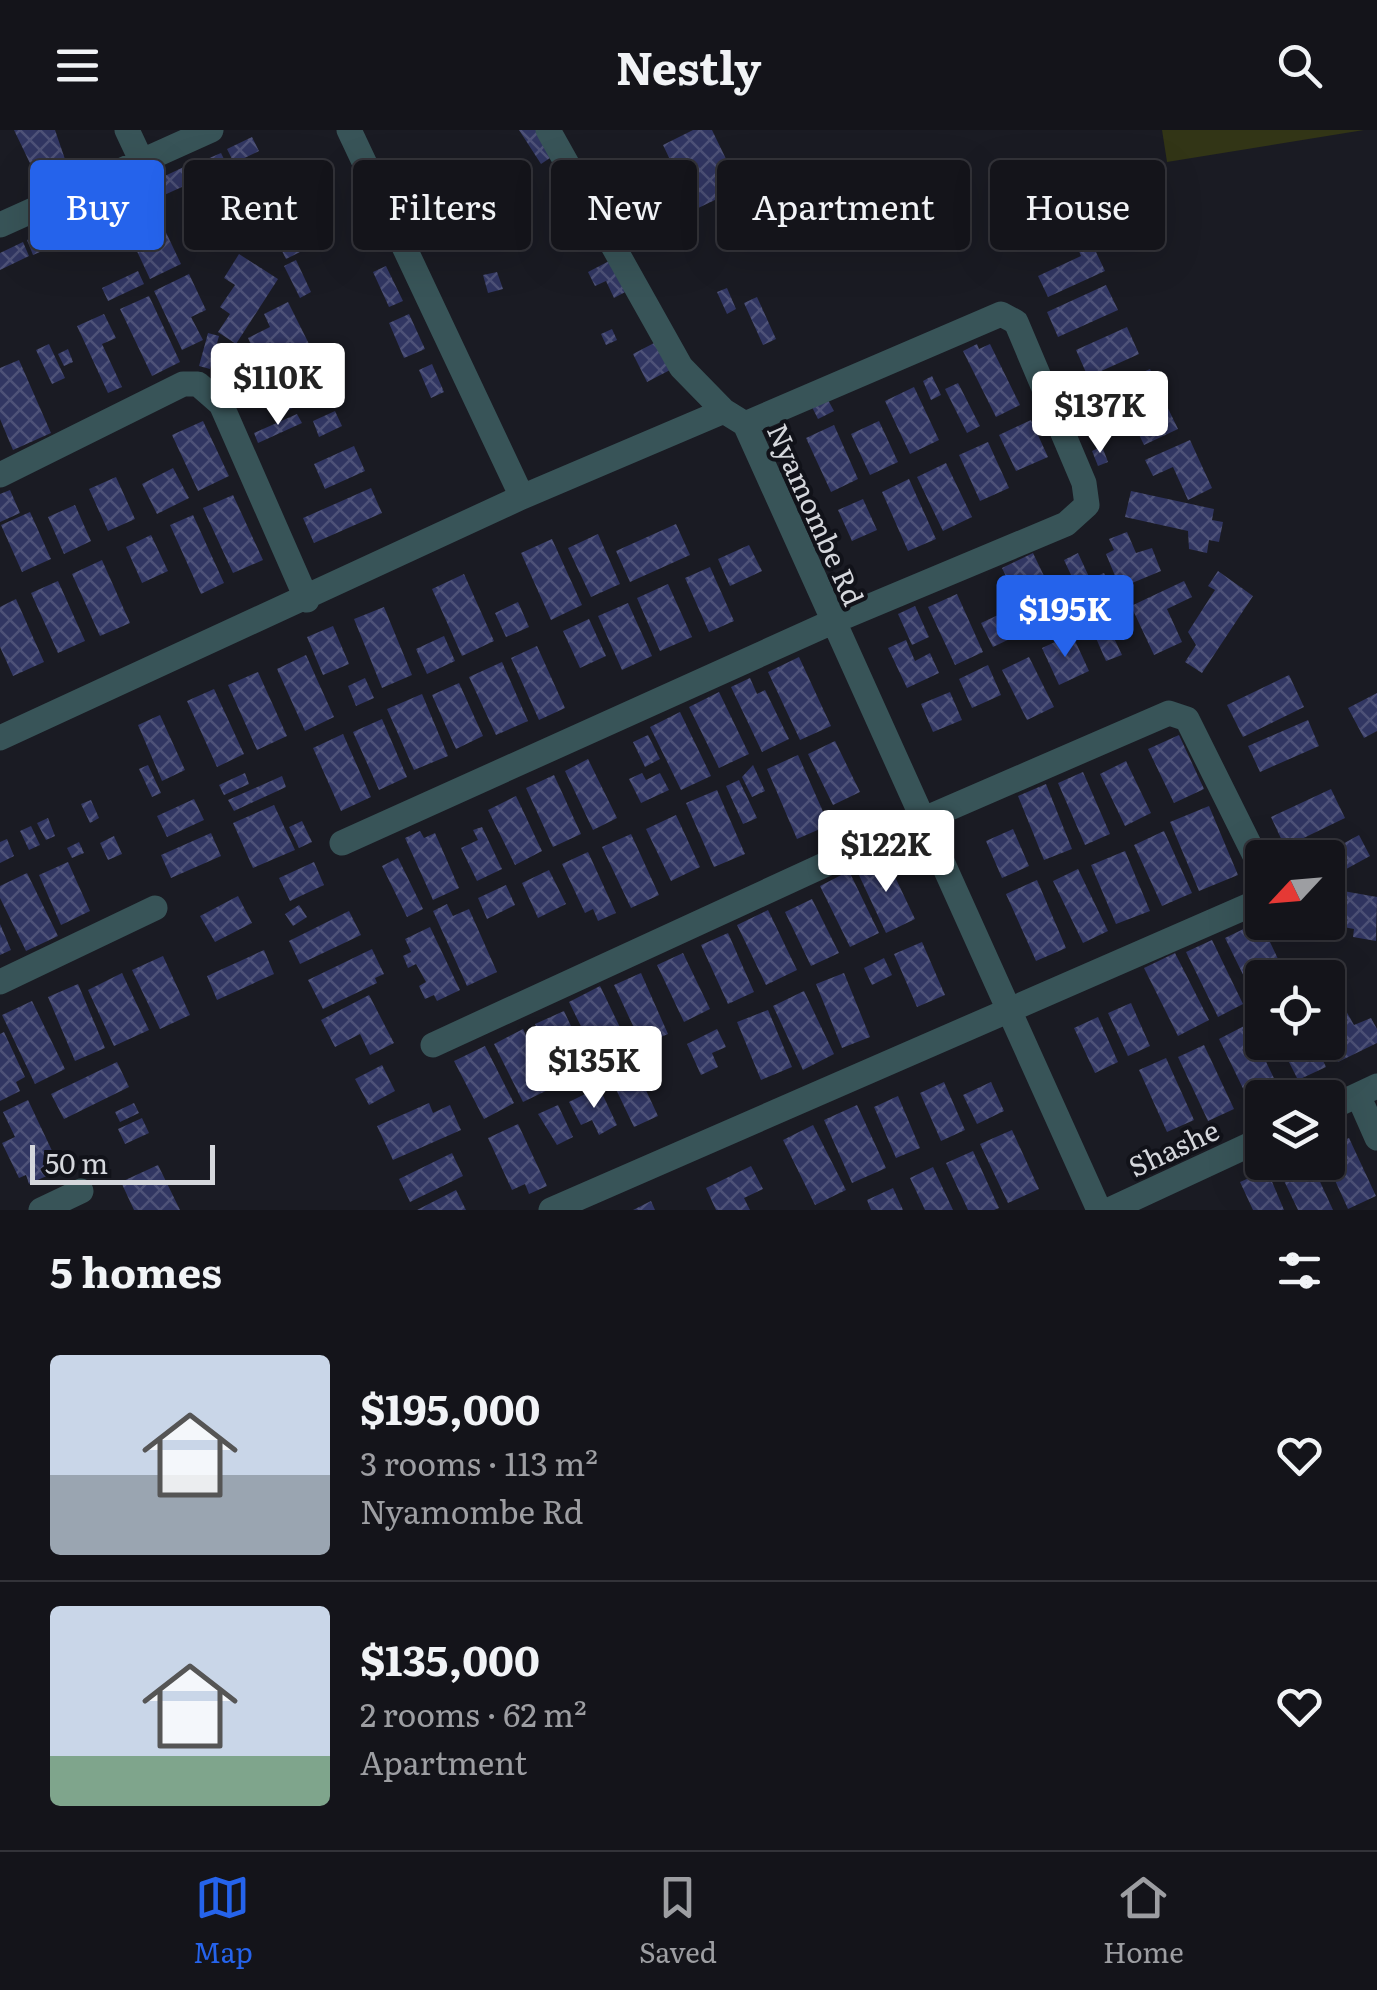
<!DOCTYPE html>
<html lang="en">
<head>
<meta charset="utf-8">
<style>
	:root { --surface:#14141a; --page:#212127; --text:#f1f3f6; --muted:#9d9ea2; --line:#333339; --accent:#2563eb }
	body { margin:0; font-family:Literata,serif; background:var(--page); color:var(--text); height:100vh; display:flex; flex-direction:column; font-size:38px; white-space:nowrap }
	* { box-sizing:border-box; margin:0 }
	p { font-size:32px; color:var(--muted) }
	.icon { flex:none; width:55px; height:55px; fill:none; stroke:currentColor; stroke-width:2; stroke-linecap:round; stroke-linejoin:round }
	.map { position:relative; height:1080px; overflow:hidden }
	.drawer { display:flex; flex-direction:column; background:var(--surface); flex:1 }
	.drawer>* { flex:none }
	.guide { position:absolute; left:30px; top:30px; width:1318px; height:90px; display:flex; gap:20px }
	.needle { width:65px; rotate:244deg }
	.tools { position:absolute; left:1245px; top:710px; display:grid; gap:20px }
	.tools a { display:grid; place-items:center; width:100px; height:100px; border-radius:10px; background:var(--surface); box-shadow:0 10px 40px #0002,0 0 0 2px var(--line); font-size:50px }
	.scale { position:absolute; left:30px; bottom:25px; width:185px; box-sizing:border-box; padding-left:10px; border:5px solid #d5d7dc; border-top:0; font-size:28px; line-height:35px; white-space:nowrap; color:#d5d7dc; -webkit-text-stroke:8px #111219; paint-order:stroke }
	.price { position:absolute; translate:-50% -85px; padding:0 22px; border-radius:10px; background:#fff; color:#222; font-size:32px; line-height:65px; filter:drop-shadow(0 2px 5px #0008) }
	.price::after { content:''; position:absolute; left:50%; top:60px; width:30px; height:22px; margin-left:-15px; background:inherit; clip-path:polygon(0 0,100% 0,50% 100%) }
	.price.active { background:var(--accent); color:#fff }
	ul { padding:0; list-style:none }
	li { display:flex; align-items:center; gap:30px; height:250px; padding:0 50px }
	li+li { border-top:2px solid var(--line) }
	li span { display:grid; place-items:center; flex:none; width:280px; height:200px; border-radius:10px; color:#555 }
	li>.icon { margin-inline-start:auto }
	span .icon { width:120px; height:120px; fill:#fffc; stroke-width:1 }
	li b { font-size:42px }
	h2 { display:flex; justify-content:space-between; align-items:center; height:120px; padding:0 50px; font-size:42px }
	.chip { padding:0 35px; border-radius:10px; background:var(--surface); box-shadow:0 10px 40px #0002,0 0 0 2px var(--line); font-size:35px; line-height:90px }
	.chip.active { background:var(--accent); color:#fff }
	header { display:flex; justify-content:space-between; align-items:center; height:130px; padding:0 50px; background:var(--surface); font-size:45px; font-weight:700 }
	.menu { display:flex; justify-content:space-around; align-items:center; height:140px; border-top:2px solid var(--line); background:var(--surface); font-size:28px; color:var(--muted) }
	.menu a { display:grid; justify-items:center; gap:5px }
	.menu .active { color:var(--accent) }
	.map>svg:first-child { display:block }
	.green { fill:#323516 }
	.building { fill:url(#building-cross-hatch) }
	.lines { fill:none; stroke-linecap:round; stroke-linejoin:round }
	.minor { stroke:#385458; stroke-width:25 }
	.labels { text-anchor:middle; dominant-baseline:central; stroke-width:8; stroke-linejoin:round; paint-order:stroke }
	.street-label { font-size:28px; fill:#d5d7dc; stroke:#111219 }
</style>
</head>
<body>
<header><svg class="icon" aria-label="menu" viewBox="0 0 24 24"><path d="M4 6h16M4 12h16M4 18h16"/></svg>Nestly<svg class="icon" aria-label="search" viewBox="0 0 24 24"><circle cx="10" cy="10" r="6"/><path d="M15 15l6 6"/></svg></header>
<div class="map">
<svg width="1377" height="1080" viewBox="0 0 1377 1080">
	<defs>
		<pattern id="building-cross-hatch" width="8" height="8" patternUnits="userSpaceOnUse" patternTransform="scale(2.5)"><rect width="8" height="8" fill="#313662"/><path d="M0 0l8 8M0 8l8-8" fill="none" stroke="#4e5278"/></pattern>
	</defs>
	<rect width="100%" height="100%" fill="#1a1b23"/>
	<path class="green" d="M1162,0h202l-197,32z"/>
	<path class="building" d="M14,0h41l13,38 -29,14z
		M519,0h17l17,26 -12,8z
		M693,0h19l28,58 -46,22 -31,-65z
		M252,7l7,14 -25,12 -7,-14z
		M221,23l7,14 -30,14 -7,-15z
		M186,36l7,16 -31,14 -8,-15z
		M564,47l20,32 -13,7 -19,-32z
		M144,54l7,15 -34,16 -7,-15z
		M296,78l18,37 -28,14 -13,-26 15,-7 -5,-12z
		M62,88l3,23 -32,14 -6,-15 29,-12 -3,-6z
		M162,94l19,40 -31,15 -15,-32 19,-9 -4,-9z
		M1087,103l18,38 -57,26 -10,-21 43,-20 -7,-17z
		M23,112l6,14 -29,14v-17z
		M239,124l39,25 -42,65 -18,-12 12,-18 -10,-7 15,-22 -11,-7z
		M613,129l16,31 -15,8 -8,-17 -11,5 -7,-14z
		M296,130l15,32 -11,6 -16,-32z
		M386,136l17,35 -14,6 -16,-35z
		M138,141l6,13 -36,17 -6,-13z
		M497,142l6,17 -15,4 -5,-18z
		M189,144l17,36 -15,7 12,23 -21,10 -28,-59z
		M1106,155l12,25 -60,27 -11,-25z
		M727,158l9,21 -9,5 -10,-22z
		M149,166l31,66 -28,14 -32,-67z
		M757,167l19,42 -13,6 -19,-42z
		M288,172l21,42 -59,28 -9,-17 12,-6 -5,-11 22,-11 -6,-13z
		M104,184l12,24 -14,6 20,43 -14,6 -31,-67z
		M409,184l16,35 -21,9 -15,-35z
		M1127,197l12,27 -51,23 -12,-27z
		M612,199l5,11 -11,5 -5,-11z
		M208,203l11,3 -9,33 -11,-3z
		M656,212l14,28 -23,12 -14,-28z
		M49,214l16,34 -13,6 -16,-34z
		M977,214l2,5 11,-5 30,61 -24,12 -33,-66z
		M68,219l5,13 -9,4 -6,-12z
		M19,230l32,73 -38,17 -13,-31v-51z
		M315,233l13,29 -55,25 -13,-30z
		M432,234l12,28 -13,6 -12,-28z
		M1150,239l12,26 -50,22 -12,-26z
		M932,246l9,19 -10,5 -8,-19z
		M958,253l22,43 -13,7 -22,-44z
		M914,257l25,53 -29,14 -25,-53z
		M828,270l6,11 -16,8 -6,-12z
		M1164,270l14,29 -34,16 -14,-29z
		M335,281l7,15 -23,11 -6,-16z
		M297,284l5,9 -44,20 -4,-10z
		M1031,290l17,37 -32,14 -17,-36z
		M203,291l26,55 -31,15 -26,-56z
		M879,291l19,41 -28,13 -19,-41z
		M834,295l24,54 -27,13 -25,-54z
		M1190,310l22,48 -24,12 -15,-33 -20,9 -8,-16z
		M988,312l21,46 -29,13 -21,-46z
		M354,316l11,25 -40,18 -11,-25z
		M1102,316l6,16 -10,4 -6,-15z
		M946,333l26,54 -29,14 -26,-54z
		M173,338l16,30 -32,16 -15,-30z
		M116,347l19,42 -27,12 -19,-42z
		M909,349l27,60 -28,12 -26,-59z
		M371,358l11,25 -68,30 -11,-25z
		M10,360l10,23 -20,9v-28z
		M1131,361l83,18 -2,11 11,2 -4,20 -10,-2 -2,13 -18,-4 -1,-18 -63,-14z
		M233,365l30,65 -30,13 -30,-65z
		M863,369l14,31 -25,11 -14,-31z
		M75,375l16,36 -27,13 -16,-37z
		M30,382l21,47 -29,13 -21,-47z
		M193,385l31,68 -23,11 -31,-69z
		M676,394l14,31 -60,27 -14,-31z
		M1127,402l9,21 16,-5 9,23 -41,17 -14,-34 8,-4 -5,-11z
		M598,404l22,50 -29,13 -23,-49z
		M151,405l17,36 -26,12 -16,-36z
		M552,409l30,66 -31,15 -30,-67z
		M749,415l13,26 -32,15 -12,-27z
		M1033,423l11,23 -15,7 10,21 15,-7 7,14 -29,19 -30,-62z
		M1078,423l12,26 14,-6 9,19 -28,13 -21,-45z
		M102,430l28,63 -30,13 -28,-62z
		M710,437l24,54 -25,11 -24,-54z
		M1218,441l35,25 -51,77 -17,-11 11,-17 -8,-13 27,-42 -7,-4z
		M464,444l30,67 -32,15 -30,-67z
		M58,451l27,60 -27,12 -27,-60z
		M1184,451l8,16 -25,12 15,33 -28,13 -23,-49z
		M668,454l24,53 -32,14 -23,-53z
		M957,464l26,58 -28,13 -27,-58z
		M16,469l28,63 -31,14 -13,-29v-40z
		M518,472l11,25 -23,10 -11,-24z
		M628,473l24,53 -30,14 -24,-54z
		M915,476l14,31 -17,8 -14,-31z
		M384,477l28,68 -30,13 -28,-69z
		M1118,477l9,22 -14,7 9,19 -16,6 -18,-41z
		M1011,479l11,24 -29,14 -12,-24z
		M589,489l17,37 -26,12 -17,-37z
		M333,496l16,38 -26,11 -16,-38z
		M1072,504l17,37 -30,14 -17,-37z
		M444,506l11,25 -28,13 -11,-25z
		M906,510l9,21 15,-8 9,20 -32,15 -19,-40z
		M537,516l28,62 -26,12 -28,-62z
		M306,525l28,62 -29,14 -28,-62z
		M799,527l32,69 -31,14 -32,-68z
		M1029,527l25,50 -27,13 -25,-50z
		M502,532l26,59 -32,14 -27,-58z
		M988,535l13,30 -29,13 -13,-29z
		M258,542l29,64 -30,14 -29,-65z
		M1289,545l15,32 -61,30 -16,-32z
		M365,548l9,20 -18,8 -8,-20z
		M750,548l7,16 8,-4 24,49 -27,13 -31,-65z
		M459,553l24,53 -27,13 -24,-54z
		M214,559l30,65 -27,13 -30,-66z
		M719,562l30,62 -30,14 -30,-61z
		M950,562l12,28 -29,12 -12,-28z
		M1377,563v38l-13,7 -16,-30z
		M422,564l26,62 -34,14 -27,-61z
		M680,582l31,64 -30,14 -31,-63z
		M160,585l25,55 -23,11 -24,-56z
		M382,589l25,58 -28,13 -26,-58z
		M1308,590l11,26 -59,26 -12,-26z
		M343,604l28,63 -30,14 -28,-63z
		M648,605l12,24 -15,8 -12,-25z
		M1179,605l25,54 -30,14 -26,-54z
		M835,611l25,51 -27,13 -25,-51z
		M798,625l31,70 -32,14 -30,-70z
		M588,629l29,59 -24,12 -28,-59z
		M1126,631l25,52 -26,13 -25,-52z
		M148,635l13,28 -9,4 -13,-28z
		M753,635l12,26 -13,6 -10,-20z
		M1083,642l27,62 -25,11 -27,-62z
		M245,643l4,11 -25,11 -5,-10z
		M642,643l4,7 14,-7 9,17 -28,13 -12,-24z
		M554,645l27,59 -28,13 -27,-59z
		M282,646l4,11 -52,24 -6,-11z
		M739,650l18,38 -14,6 -17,-38z
		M1046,654l26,65 -28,11 -26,-64z
		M1331,659l14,29 -60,29 -14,-30z
		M717,660l28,64 -31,13 -28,-64z
		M516,666l26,55 -27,14 -27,-55z
		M194,669l10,21 -37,17 -10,-21z
		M91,670l8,18 -9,5 -9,-19z
		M274,675l21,45 -42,18 -20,-45z
		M1209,676l29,69 -39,16 -29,-69z
		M676,685l24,52 -29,14 -25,-52z
		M48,688l7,18 -9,4 -9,-17z
		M302,691l10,21 -13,6 -10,-21z
		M31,696l9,19 -11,5 -9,-19z
		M482,697l20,42 -25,12 -16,-33 17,-8 -5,-10z
		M1013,699l16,37 -27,12 -16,-37z
		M420,701l4,7 11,-5 24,55 -26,12 -28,-62z
		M1164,701l28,62 -30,13 -28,-61z
		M211,703l10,23 -50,22 -10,-23z
		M631,704l28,61 -28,13 -29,-61z
		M1359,705l11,21 -42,23v-21h-11z
		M114,706l8,18 -14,6 -8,-17z
		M7,709l7,17 -14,7v-21z
		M79,712l5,11 -12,5 -5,-10z
		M1125,721l25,60 -34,13 -25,-59z
		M588,722l28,61 -18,8 -5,-12 -8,4 -23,-49z
		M398,728l25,51 -16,8 -25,-51z
		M886,728l29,61 -29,14 -29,-62z
		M68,732l22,49 -29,14 -22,-50z
		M314,732l10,23 -34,16 -11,-23z
		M1078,739l30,62 -25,12 -30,-62z
		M549,740l17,34 -28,14 -16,-35z
		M849,741l30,62 -29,14 -30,-61z
		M27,743l31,63 -32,15 -26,-53v-12z
		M1037,750l29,68 -30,13 -30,-67z
		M506,755l9,20 -28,14 -9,-21z
		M1332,759l45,8 -1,44 -23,-4 1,-8 -21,-4 2,-9 -7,-1z
		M238,766l14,27 -37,19 -15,-26z
		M812,769l27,54 -28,13 -26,-54z
		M447,774l6,12 16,-7 28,63 -30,14 -34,-75z
		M299,775l8,12 -14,9 -8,-12z
		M768,780l29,60 -31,15 -29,-60z
		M349,781l12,24 -61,29 -11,-23z
		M1260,791l27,57h-25v18l-7,3 -30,-61z
		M0,794l11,26 -11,5z
		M430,797l30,63 -23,11 -3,-6 -9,4 -6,-13 7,-4 -10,-18 -8,4 -5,-12 8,-4 -6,-13z
		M728,803l26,59 -26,12 -27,-59z
		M1212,810l31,64 -25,13 -32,-65z
		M922,812l23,53 -28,12 -23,-53z
		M372,819l12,25 -9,4 2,5 -54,26 -15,-29z
		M264,820l10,24 -57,26 -10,-24z
		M683,823l27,56 -26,13 -27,-57z
		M1175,823l34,67 -31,16 -34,-68z
		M163,826l27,59 -30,14 -28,-59z
		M884,828l8,17 -20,10 -8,-17z
		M122,843l27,57 -35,16 -26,-56z
		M641,843l27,61 -26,11 -28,-60z
		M844,843l26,64 -28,11 -26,-64z
		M78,854l27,64 -30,13 -27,-64z
		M600,856l30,62 -31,15 -30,-61z
		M1332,856l22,39 17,-7 6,11v14l-39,19 -10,-22v-52z
		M804,861l30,63 -31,16 -30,-64z
		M369,865l25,48 -24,12 -10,-21 -25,13 -14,-27z
		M32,871l33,68 -30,15 -33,-69z
		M1131,873l19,43 -22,10 -20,-43z
		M768,880l24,57 -31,13 -24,-58z
		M564,881l26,56 -28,13 -27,-56z
		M1098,887l20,45 -23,11 -21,-45z
		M1248,894l32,67 -29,14 -32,-66z
		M523,899l29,59 -29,14 -29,-58z
		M717,899l9,18 -14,6 6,14 -17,8 -14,-31z
		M4,902l21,45 -9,5 4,9 -20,10v-67z
		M1279,912h35l12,25 -28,13z
		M1204,915l30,64 -26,12 -30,-64z
		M485,916l29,57 -30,16 -30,-58z
		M1166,928l28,62 -27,12 -28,-62z
		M117,932l12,25 -65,32 -13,-25z
		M382,935l13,26 -26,14 -14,-26z
		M636,939l22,47 -24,11 -22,-46z
		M944,952l21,48 -24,11 -21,-48z
		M991,952l13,29 -27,13 -14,-29z
		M599,957l18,38 -18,10 -7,-15 -11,5 -12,-23z
		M898,966l22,52 -24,10 -22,-51z
		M28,970l26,55 -8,4 7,14 -24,11 -3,-9 -7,3 -17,-35 13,-6 -12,-25z
		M134,973l5,10 -19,9 -5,-10z
		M429,973l4,10 17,-8 11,25 -68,30 -16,-34z
		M558,975l15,32 -16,8 -19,-31z
		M857,975l29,63 -34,15 -28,-63z
		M142,988l7,15 -24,11 -7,-15z
		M518,994l29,62 -18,8 -4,-10 -13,6 -24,-52z
		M813,995l33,65 -31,15 -32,-65z
		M1012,1000l27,59 -31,14 -28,-59z
		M1349,1008l27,58 -28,13 -20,-44v-17z
		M973,1021l26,57 -5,2h-26l-22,-47z
		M452,1023l11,23 -53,26 -11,-23z
		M1311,1032l22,48h-35l-22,-46z
		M158,1035l22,45h-46l-13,-28z
		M751,1036l12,23 -19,9 6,12h-34l-10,-22z
		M933,1037l20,43h-28l-15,-32z
		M1267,1040l17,40h-31l-13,-28z
		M893,1058l10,22h-32l-4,-10z
		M456,1060l10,20h-49z
		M651,1071l4,9h-22z"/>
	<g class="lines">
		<path class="minor" d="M127,0l15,32
			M349,0l173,367
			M548,0l133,237 43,44
			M0,95l211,-95
			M0,345l183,-91h15l23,20 86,196
			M0,608l522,-241 202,-86 21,13 354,786
			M342,713l490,-221 234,-98 21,-19 -3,-22 -68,-161 -15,-8 -256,110
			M0,852l155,-74
			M433,915l489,-225 247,-107 18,6 75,151
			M1358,965l19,43
			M1328,979l49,-23
			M41,1080l40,-19
			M551,1080l706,-308 5,-12
			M1109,1080l153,-71"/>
	</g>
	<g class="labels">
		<g class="street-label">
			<text transform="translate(817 384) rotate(66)">Nyamombe Rd</text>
			<text transform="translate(1173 1017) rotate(-25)">Shashe</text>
		</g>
	</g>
</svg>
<div class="tools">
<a><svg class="needle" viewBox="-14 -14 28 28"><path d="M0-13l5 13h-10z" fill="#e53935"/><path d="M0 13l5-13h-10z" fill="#9d9ea2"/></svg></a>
<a><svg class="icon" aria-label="locate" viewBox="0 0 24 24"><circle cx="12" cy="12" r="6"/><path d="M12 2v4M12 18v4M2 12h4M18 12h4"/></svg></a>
<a><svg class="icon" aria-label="layers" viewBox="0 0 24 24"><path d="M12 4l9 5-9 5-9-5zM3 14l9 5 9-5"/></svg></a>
</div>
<div class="scale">50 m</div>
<b class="price" style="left:278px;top:298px">$110K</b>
<b class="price" style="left:1100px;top:326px">$137K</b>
<b class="price active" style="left:1065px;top:530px">$195K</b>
<b class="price" style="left:886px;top:765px">$122K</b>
<b class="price" style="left:594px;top:981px">$135K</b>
<div class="guide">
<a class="chip active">Buy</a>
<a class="chip">Rent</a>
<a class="chip">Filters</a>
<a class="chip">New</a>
<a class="chip">Apartment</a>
<a class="chip">House</a>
</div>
</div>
<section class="drawer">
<h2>5 homes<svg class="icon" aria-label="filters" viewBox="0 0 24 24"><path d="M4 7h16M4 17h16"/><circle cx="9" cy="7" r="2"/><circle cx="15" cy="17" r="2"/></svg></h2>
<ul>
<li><span style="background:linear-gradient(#c9d6e8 60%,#9aa5b1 0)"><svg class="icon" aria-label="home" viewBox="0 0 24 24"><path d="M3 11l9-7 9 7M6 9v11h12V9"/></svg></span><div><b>$195,000</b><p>3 rooms · 113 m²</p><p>Nyamombe Rd</p></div><svg class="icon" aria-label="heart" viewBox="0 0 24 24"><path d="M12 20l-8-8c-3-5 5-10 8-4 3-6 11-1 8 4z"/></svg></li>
<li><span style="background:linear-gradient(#c9d6e8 75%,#7fa58c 0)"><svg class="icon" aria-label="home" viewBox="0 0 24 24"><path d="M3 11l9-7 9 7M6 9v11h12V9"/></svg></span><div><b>$135,000</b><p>2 rooms · 62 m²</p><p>Apartment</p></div><svg class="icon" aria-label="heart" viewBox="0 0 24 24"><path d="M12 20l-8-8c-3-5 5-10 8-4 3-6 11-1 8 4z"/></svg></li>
</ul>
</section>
<nav class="menu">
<a class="active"><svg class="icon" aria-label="map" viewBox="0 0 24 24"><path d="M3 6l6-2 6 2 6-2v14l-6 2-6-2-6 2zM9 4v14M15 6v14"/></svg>Map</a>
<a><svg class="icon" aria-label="saved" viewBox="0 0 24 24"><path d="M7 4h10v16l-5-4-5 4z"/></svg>Saved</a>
<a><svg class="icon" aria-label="home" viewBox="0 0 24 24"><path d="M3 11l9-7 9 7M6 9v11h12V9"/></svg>Home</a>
</nav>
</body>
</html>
